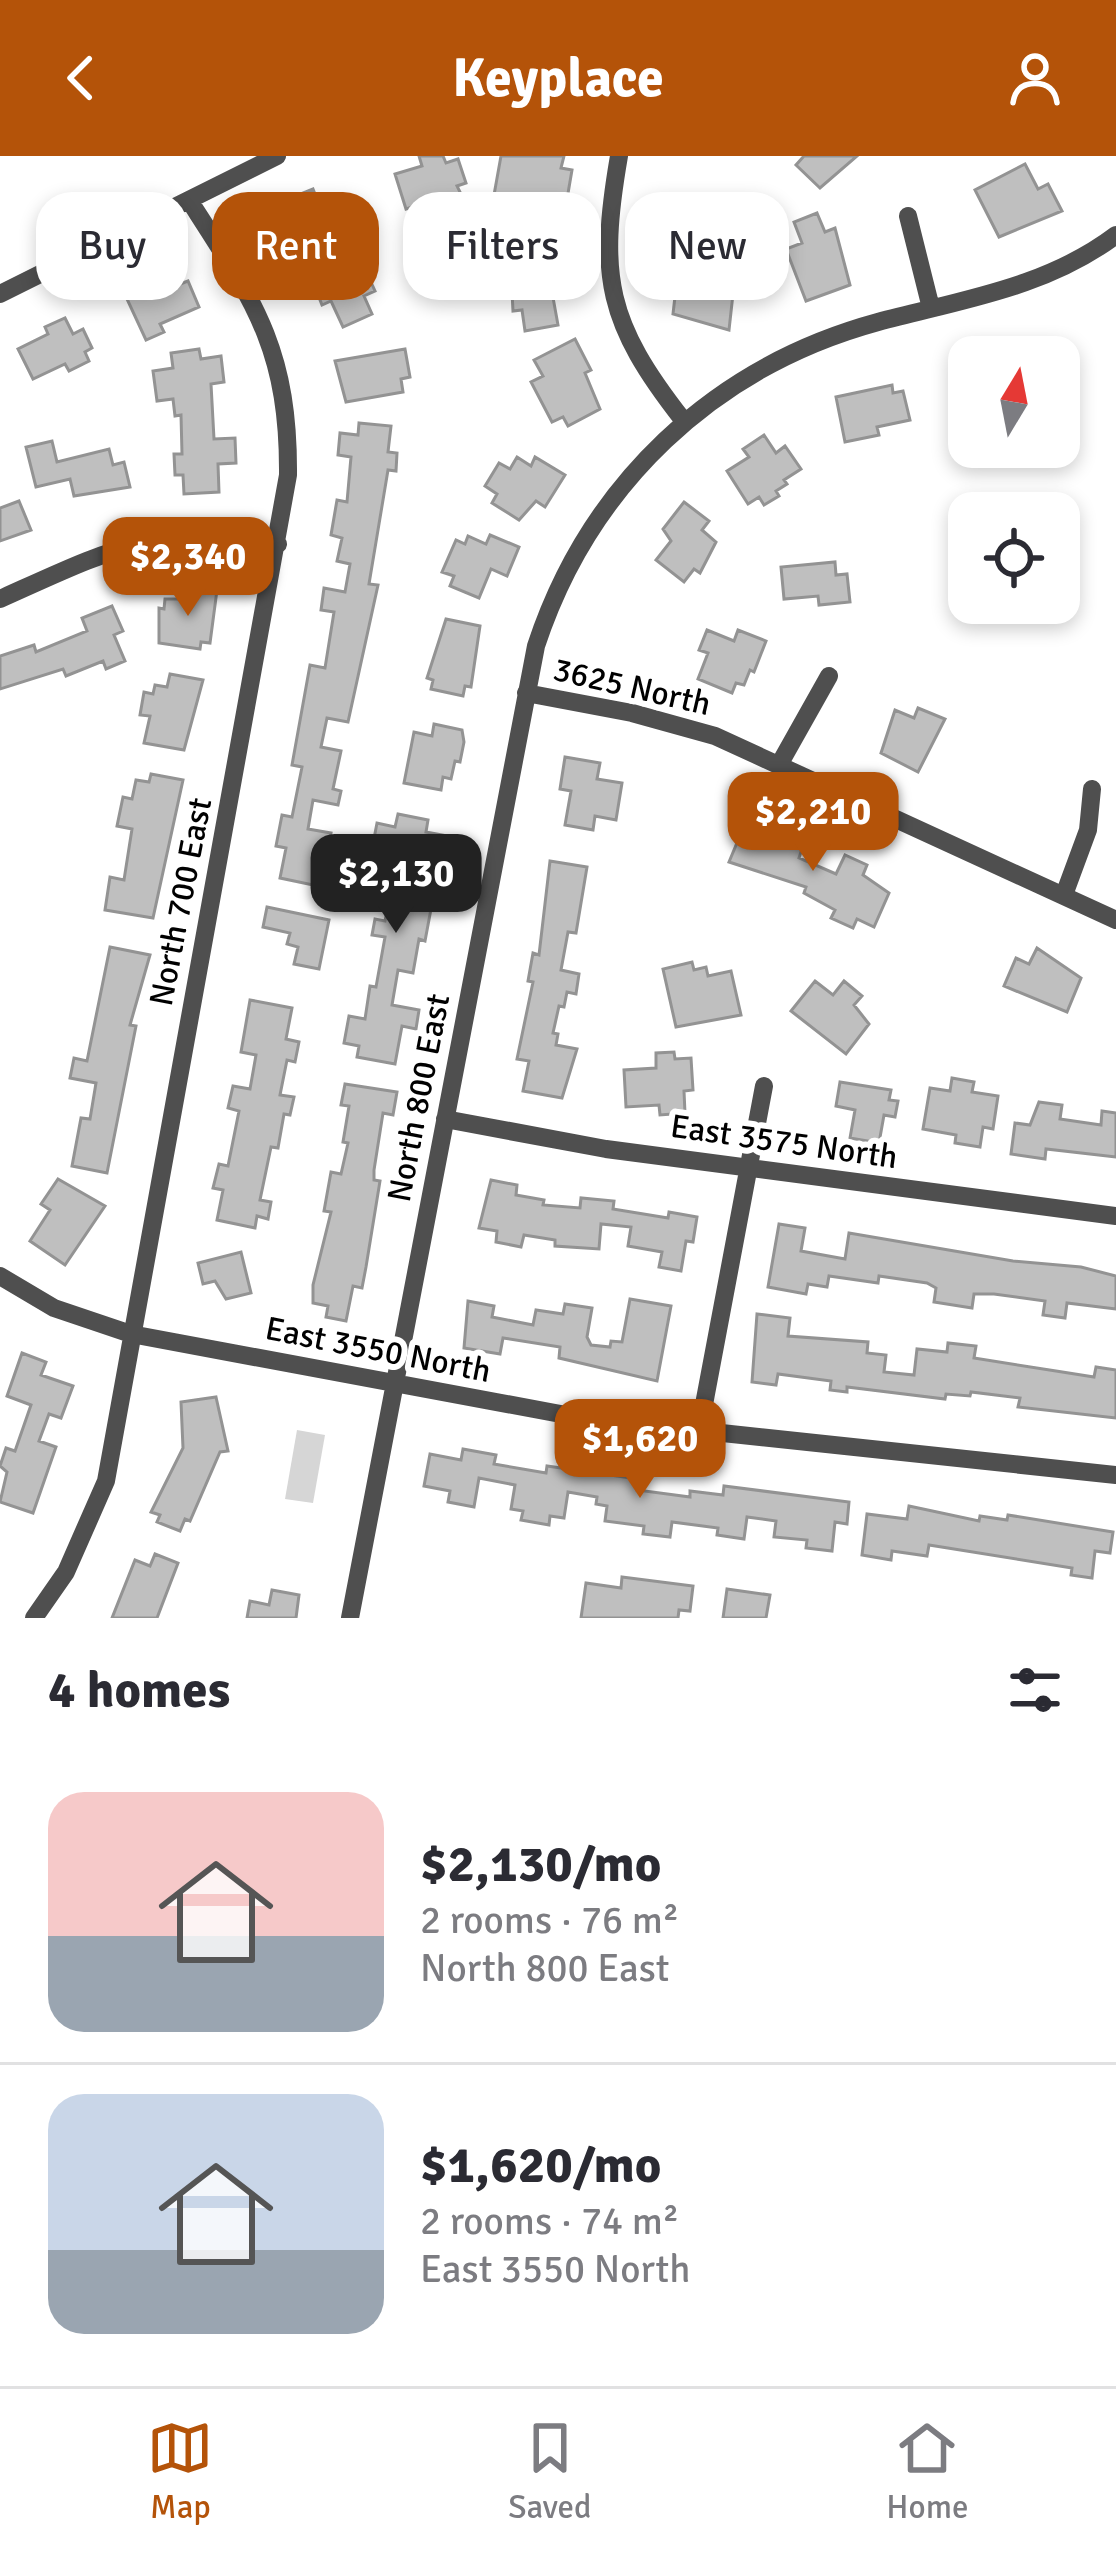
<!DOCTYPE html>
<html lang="en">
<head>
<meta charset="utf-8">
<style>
	:root { --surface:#fff; --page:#f2f2f3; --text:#2b2b33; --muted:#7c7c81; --line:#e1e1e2; --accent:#b45309 }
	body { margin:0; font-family:Signika,sans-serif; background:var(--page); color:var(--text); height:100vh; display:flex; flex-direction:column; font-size:45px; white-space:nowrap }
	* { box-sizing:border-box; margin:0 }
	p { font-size:39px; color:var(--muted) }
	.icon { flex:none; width:66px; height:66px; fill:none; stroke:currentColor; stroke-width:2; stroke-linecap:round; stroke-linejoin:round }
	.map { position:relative; height:1462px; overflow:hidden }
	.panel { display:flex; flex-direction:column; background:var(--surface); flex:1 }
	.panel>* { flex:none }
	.hud { position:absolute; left:36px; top:36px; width:1044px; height:108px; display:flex; gap:24px }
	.needle { width:78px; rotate:10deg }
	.tools { position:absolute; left:948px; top:180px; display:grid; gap:24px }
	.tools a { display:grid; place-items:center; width:132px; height:132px; border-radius:24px; background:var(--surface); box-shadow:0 6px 18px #0003; font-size:60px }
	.price { position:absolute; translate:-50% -102px; padding:0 27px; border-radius:24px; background:var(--accent); color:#fff; font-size:39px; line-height:78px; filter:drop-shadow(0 3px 6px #0008) }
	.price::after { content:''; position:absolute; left:50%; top:72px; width:36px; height:27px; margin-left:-18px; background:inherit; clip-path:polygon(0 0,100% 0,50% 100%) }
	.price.current { background:#222; color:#fff }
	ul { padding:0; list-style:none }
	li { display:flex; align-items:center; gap:36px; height:300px; padding:0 48px }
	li+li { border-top:3px solid var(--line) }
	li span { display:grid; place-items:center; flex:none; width:336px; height:240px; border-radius:36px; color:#555 }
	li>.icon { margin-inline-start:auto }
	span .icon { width:144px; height:144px; fill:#fffc; stroke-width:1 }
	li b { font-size:51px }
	h2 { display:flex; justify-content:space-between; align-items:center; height:144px; padding:0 48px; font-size:51px }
	.tag { padding:0 42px; border-radius:36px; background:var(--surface); box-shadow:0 6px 18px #0003; font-size:42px; line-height:108px }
	.tag.current { background:var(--accent); color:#fff }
	header { display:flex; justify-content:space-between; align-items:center; height:156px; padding:0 48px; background:var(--accent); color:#fff; font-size:54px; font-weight:800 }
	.tab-bar { display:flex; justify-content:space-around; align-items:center; height:168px; border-top:3px solid var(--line); background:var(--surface); font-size:33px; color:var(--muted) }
	.tab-bar a { display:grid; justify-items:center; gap:6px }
	.tab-bar .current { color:var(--accent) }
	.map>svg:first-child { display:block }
	.green { fill:#d6d6d6 }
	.building { fill:#bfbfbf; stroke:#939393; stroke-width:3 }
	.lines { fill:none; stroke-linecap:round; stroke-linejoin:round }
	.minor { stroke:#4f4f4f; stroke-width:18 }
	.labels { text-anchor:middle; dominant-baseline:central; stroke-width:12; stroke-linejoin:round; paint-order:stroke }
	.street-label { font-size:33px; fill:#000; stroke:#fff }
</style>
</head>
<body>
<header><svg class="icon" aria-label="back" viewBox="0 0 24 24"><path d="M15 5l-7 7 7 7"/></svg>Keyplace<svg class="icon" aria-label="person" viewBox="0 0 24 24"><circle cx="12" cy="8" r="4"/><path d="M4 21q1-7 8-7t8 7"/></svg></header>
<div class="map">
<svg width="1116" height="1462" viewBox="0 0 1116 1462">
	<rect width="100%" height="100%" fill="#fff"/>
	<path class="green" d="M297,1274l28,5 -12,68 -28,-4z"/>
	<path class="building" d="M419,0h24l3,7 12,-4 8,24 -9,3 3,6 -54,17 -11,-35 27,-8z
		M501,0h63l-3,12 11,2 -6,35 -72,-10z
		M804,0h53l-37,32 -24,-23z
		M1025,8l13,25 10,-5 14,27 -63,26 -24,-47z
		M313,33l28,70 6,-3 7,16 10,-5 11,24 -11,5 8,18 -29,13 -12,-26 -9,4 -27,-69 -8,3 -9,-23 15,-6 -5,-11z
		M817,57l8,19 10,-4 15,57 -44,16 -20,-52 16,-6 -8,-21z
		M556,100l6,34 -10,2 6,33 -33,6 -3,-21 -9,1 -2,-38 16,-3 -1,-8z
		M167,112l8,18 13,-5 11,26 -39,17 4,8 -18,8 -19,-41 20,-9 -5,-11z
		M700,115l21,2 -2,11 15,1 -5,45 -56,-16 4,-35 21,3z
		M65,162l8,16 10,-5 9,19 -7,4 4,9 -20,10 -4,-7 -32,15 -15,-30 30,-15 -3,-7z
		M575,183l16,31 -6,3 15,36 -32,17 -5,-9 -11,5 -21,-40 12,-6 -9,-16z
		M199,193l2,10 20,-3 3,26 -13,2 3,55 21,-1 1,25 -18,1 1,28 -35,2 -1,-19h-8l-1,-21h8l-1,-39 -6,1 -2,-17 -16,2 -4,-30 20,-3 -2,-15z
		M405,193l5,28 -9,2 2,13 -57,10 -11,-41z
		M892,229l1,8 10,-2 7,29 -33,7 2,8 -34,7 -9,-45z
		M359,267l32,3 -3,26 9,1 -1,18 -8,-1 -19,114 9,1 -30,137 -21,-4 -6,29 20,4 -8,38 8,2 -3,14 -25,-5 -5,29 23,4 -3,15 -8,-2 -7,39 -33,-7 6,-30 -10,-2 6,-31 10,2 10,-50 -10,-2 18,-100 15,3 9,-56 -13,-2 3,-22 21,4 5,-28 -13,-3 5,-23 -11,-3 6,-35 10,2 4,-45 -13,-2 2,-22 18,2z
		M764,279l12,18 9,-7 16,23 -17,11 3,4 -11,7 3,5 -15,9 -5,-8 -11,7 -21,-33 22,-14 -6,-8z
		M52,285l5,21 52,-13 4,16 11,-3 6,25 -56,9 -4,-17 -34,8 -10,-40z
		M517,301l14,9 4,-9 30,18 -20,32 -9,-6 -17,19 -27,-17 5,-9 -12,-8 14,-23 11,6z
		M19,345l12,29 -31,11v-33z
		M684,346l25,19 -7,9 14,12 -16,31 -6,-4 -10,13 -28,-22 15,-19 -8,-12z
		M490,379l29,12 -12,29 -16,-7 -12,29 -29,-12 4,-10 -12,-4 14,-32 9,4 3,-8 18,8z
		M835,406l1,13 11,-1 3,28 -31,3 -1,-9 -34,3 -3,-32z
		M189,430l28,4 -7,53 -9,-1 -1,7 -41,-6v-35l5,1 1,-10h23z
		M112,450l11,25 -9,4 11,26 -19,8 -3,-8 -37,15 -3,-7 -63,20v-33l34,-11 2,7 51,-21 -5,-13z
		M446,463l34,7 -9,61 -6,-1 -2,10 -32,-7 2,-9 -6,-2z
		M707,474l27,11 4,-11 28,11 -12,31 -4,-2 -6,15 -8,-2 -4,10 -34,-14 10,-26 -9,-3z
		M170,518l33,6 -19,70 -40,-7 6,-27 -10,-1 4,-23 9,2 2,-9 12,2z
		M918,552l27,11 -27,53 -37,-19 14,-43 19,8z
		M434,568l28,6 2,12 -4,20 -5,-1 -4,18 -8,-2 -2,13 -37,-7 10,-51 18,4z
		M565,601l35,6 -3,16 25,4 -6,37 -21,-4 -2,14 -28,-5 6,-34 -11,-2z
		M151,618l32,6 -30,138 -48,-8 5,-33 14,3 8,-51 -15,-3 6,-29 9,2 4,-19 13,2z
		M398,658l30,6 -2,12 21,4 -6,26 -17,-3 -9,47 16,3 -6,32 -6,-2 -6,34 -15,-3 -6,35 27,5 -3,19 -14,-3 -7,38 -38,-7 2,-11 -15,-3 5,-27 16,3 5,-33 6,1 9,-50 -13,-2 3,-16 10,2 2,-10 7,2 5,-30 -19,-3 5,-23 -14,-3 6,-31 18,4z
		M761,662l38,16 -4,9 8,3 -4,12 37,16 9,-19 22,10 -4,10 26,18 -15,34 -17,-8 -4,9 -22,-10 4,-8 -31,-17 2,-6 -77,-25 10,-24 12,5z
		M550,705l37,6 -11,66 -8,-1 -7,38 18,4 -3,20 -9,-2 -3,15 -5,-1 -6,27 5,1 -2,11 21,4 -15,49 -39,-7 6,-30 -12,-2 16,-77 -5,-1 5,-28 6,2z
		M267,751l62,13 -10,49 -25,-5 4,-17 -11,-3 3,-11 -27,-6z
		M110,791l40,8 -20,70 6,1 -29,147 -35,-7 9,-48 9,1 6,-36 -26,-5 4,-20 13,3z
		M1037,792l44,30 -14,34 -63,-26 12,-28 13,6z
		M692,806l2,8 12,-3 2,9 23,-5 10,44 -65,12 -13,-58z
		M815,825l18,14 11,-14 18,15 -8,9 15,19 -23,30 -55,-43z
		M250,844l42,8 -6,31 13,3 -4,20 -8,-2 -7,35 14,2 -4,18 -6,-1 -6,34 -7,-1 -11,53 11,2 -3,17 -11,-3 -2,12 -38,-8 6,-30 -10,-2 6,-24 9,2 11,-55 -11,-3 5,-22 17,3 6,-34 -15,-3z
		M674,896l1,7 16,-1 2,32 -9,1 1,22 -25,2 -1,-10 -33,2 -2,-37 32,-2v-15z
		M952,922l22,4 -2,10 26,4 -5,33 -10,-2 -3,20 -25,-4 1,-8 -33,-6 7,-41 20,3z
		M840,926l51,8 -2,10 9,1 -3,16 -11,-2 -5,28 -29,-5 5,-28 -19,-4z
		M345,928l52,8 -4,23 -10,-2 -9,57v10l6,1 -14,86 -4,21 -9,-2 -7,35 -20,-4 2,-11 -15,-3v-18l18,-73 -7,-1 7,-39 10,2 7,-31 -5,-1 6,-36 -8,-1z
		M1039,946l23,3 -2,14 41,6 1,-14 14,2v44l-70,-8 -1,10 -34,-5 4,-31 15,2z
		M58,1023l47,27 -40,59 -35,-24 20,-31 -9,-6z
		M491,1024l26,5 -1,10 28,5 -1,5 37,3 1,-10 33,3 -1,8 55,9 1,-6 28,5 -4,25 -7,-1 -5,30 -22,-4 3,-15 -34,-6 3,-19 -30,-3 -2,25 -44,-3v-6l-31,-5 -3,12 -25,-5 1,-11 -18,-3z
		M779,1068l26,4 -4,23 44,8 4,-26 164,28 68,6 35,9v33l-49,-6 -2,15 -22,-3 2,-14 -51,-7h-20l-2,14 -38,-6 2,-14 -9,-5 -48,-7 -1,7 -49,-7 -2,11 -19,-3 -2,10 -38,-7z
		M241,1096l10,41 -25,6 -11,-18 -12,3 -5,-21z
		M630,1143l41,7 -14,75 -98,-23 1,-11 -57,-9 -3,16 -36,-6 4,-47 26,5 -2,11 41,8 3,-15 27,4 2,-10 27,4 -5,29 4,8 19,2 1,-6 11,1z
		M757,1158l33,4 -2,18 80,6 -1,11 19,2 -2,17 30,3 3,-26 30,3 1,-9 28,3 -2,12 82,13 38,6 2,-10 20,3v48l-98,-11 2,-9 -49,-6 -1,4 -24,-2 -1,5 -98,-12v5l-17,-2 1,-9 -53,-7 -2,11 -24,-3z
		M22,1197l24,9 -5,13 32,11 -12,32 -12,-4 -10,27 17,6 -23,66 -33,-11 7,-30 -7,-6 6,-18 9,3 16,-46 -24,-9z
		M216,1241l12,54 -8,1 -30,69 -5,-2 -5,12 -23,-9 3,-7 -9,-3 32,-64 -2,-46z
		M463,1293l33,6 -2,9 52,9 1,-7 91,13 -1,11 53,7v-6l33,4 1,-9 125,16 -2,22 -12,-2 -3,29 -26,-3 1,-8 -33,-3 2,-16 -29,-4 -3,22 -27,-4 1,-7 -46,-6 -2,15 -27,-3 1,-8 -39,-5 2,-15 -11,-2 1,-7 -29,-5 -4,26 -14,-2 -1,9 -28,-5 2,-9 -12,-2 4,-24 -36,-7 -5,29 -26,-5 2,-11 -26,-5 6,-32 31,6z
		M909,1350l70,15 1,-5 27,4 1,-5 105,17 -3,21 -15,-2 -3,27 -21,-3 1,-7 -143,-23 -2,11 -35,-5 -1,9 -29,-5 5,-41 40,5z
		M155,1398l23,9 -21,55h-45l23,-58 15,6z
		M622,1421l71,9 -3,25 -11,-1 -1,8h-97l5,-35 35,5z
		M727,1433l43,6 -4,23h-43z
		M272,1434l27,5 -3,23h-49l3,-17 19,4z"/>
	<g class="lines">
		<path class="minor" d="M619,0c-21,121 -12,167 64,264
			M908,60l23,92
			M0,138l277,-138
			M0,443c116,-52 148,-72 278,-55
			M526,537l106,20 83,23 401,184
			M779,609l50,-89
			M1064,739l24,-65 4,-41
			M445,963l161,30 510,67
			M0,1120l54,32 77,26 451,84 534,57
			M699,1275l65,-345
			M34,1462l32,-46 40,-91 182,-1006c1,-126 -34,-174 -99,-275
			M350,1462l186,-972c53,-161 177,-279 342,-324 82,-22 168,-34 238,-87"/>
	</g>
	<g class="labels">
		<g class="street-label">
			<text transform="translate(632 531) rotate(13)">3625 North</text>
			<text transform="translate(181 746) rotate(-79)">North 700 East</text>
			<text transform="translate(419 942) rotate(-79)">North 800 East</text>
			<text transform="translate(784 986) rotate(8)">East 3575 North</text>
			<text transform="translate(378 1194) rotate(11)">East 3550 North</text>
		</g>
	</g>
</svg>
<div class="tools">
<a><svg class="needle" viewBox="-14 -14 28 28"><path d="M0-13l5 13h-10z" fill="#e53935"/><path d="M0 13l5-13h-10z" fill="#7c7c81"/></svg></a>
<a><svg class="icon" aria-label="locate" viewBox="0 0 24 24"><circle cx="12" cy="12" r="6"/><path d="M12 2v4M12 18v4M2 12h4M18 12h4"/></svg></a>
</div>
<b class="price" style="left:188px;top:463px">$2,340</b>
<b class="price" style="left:813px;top:718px">$2,210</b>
<b class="price current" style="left:396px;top:780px">$2,130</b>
<b class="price" style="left:640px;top:1345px">$1,620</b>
<div class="hud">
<a class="tag">Buy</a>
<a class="tag current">Rent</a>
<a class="tag">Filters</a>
<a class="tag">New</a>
</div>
</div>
<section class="panel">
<h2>4 homes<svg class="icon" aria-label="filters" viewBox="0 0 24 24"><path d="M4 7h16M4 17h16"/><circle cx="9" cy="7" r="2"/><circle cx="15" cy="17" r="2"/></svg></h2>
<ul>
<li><span style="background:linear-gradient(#f6c9c9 60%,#9aa5b1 0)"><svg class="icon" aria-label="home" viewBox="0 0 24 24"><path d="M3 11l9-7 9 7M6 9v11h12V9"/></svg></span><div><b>$2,130/mo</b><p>2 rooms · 76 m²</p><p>North 800 East</p></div></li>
<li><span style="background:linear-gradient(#c9d6e8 65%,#9aa5b1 0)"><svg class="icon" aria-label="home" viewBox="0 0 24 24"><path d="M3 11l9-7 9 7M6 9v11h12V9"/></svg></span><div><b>$1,620/mo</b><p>2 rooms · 74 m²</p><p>East 3550 North</p></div></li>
</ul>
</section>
<nav class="tab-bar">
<a class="current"><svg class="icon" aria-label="map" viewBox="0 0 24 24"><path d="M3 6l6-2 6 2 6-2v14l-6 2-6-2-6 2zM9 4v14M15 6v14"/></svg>Map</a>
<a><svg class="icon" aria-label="saved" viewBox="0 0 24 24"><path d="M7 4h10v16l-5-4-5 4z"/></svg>Saved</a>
<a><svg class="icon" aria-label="home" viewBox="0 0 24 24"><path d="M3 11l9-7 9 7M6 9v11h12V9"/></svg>Home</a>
</nav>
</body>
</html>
